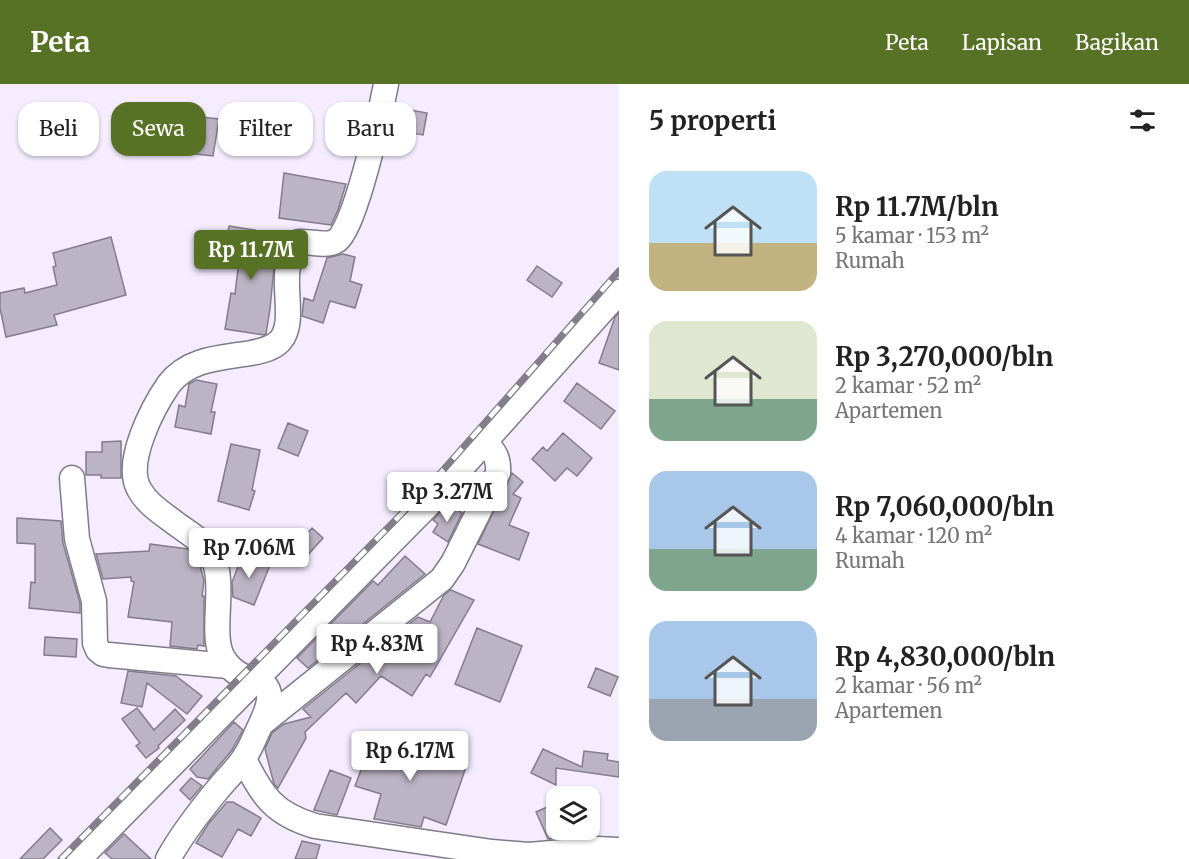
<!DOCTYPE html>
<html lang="id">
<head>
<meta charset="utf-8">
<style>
	:root { --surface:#fff; --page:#f6f6f6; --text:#222; --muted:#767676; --accent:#587225 }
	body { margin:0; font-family:Merriweather,serif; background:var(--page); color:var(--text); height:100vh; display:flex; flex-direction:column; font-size:22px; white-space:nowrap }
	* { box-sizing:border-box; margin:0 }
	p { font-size:20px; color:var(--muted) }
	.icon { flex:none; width:33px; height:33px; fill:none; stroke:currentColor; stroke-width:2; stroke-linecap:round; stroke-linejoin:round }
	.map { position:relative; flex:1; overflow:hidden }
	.side { display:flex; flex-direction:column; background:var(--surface); width:570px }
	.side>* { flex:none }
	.top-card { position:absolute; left:18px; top:18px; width:510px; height:54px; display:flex; gap:12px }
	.fabs { position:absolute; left:546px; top:702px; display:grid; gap:12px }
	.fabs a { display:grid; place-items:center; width:54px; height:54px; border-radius:12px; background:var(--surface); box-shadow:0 2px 4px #0004; font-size:30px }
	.price { position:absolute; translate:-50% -51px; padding:0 14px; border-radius:6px; background:#fff; color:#222; font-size:20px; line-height:39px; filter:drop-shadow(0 2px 3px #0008) }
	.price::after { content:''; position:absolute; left:50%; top:36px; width:18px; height:14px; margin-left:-9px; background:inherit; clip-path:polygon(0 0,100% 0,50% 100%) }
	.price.selected { background:var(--accent); color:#fff }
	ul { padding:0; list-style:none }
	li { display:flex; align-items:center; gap:18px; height:150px; padding:0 30px }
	li span { display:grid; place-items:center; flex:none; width:168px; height:120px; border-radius:18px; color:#555 }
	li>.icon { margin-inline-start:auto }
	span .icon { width:72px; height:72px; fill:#fffc; stroke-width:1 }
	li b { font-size:26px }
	h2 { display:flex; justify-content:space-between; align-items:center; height:72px; padding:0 30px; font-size:26px }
	.pill { padding:0 21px; border-radius:18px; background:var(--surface); box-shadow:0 2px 4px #0004; font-size:21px; line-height:54px }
	.pill.selected { background:var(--accent); color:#fff }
	header { display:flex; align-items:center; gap:36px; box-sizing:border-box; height:84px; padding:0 30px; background:var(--accent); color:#fff }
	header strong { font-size:28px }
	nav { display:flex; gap:33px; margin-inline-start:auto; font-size:21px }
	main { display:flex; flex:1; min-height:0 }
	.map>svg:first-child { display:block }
	.building { fill:#bbb4c4; stroke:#837c8c; stroke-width:1.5 }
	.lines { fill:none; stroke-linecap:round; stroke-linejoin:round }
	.minor-casing { stroke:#817a8a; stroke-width:27 }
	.minor { stroke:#fff; stroke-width:24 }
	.rail-casing { stroke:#837e89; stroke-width:7 }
	.rail { stroke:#fff; stroke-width:4.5; stroke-dasharray:14; stroke-linecap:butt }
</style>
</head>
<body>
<header>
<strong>Peta</strong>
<nav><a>Peta</a><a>Lapisan</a><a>Bagikan</a></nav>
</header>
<main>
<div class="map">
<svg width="619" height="775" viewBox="0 0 619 775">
	<rect width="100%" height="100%" fill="#f5edff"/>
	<path class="building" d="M405,25l22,4 -4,22 -23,-4z
		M191,32l28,3 -6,37 -27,-3z
		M284,89l62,11 -8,26 -7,15 -52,-7z
		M229,142l26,4 -1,2 21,5 -5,30h4l-4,42 -4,25 -2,1 -39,-6 6,-36 4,1 5,-43 -15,-2z
		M111,153l15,58 -72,20 3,10 -51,12 -6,-29v-15l24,-5 1,5 32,-8 -4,-18 3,-1 -3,-13z
		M343,170l12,3 -5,24 12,4 -7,23 -25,-7 -7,22 -21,-7 2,-18 9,3 14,-43z
		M537,182l25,17 -10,14 -25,-17z
		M619,229v57l-20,-7 16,-46z
		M196,296l21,4 -6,28h4l-4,22 -36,-7 4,-22 6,2 4,-23z
		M577,299l38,28 -14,18 -37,-28z
		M288,339l20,8 -10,25 -20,-8z
		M563,349l29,25 -15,18 -10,-8 -12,13 -23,-22 11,-12 4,4z
		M121,357v37h-20v-3h-15v-23h16v-10z
		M231,360l29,6 -8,40 3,1 -6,19 -31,-9z
		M512,389l11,9 -10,12 8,4 -12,27 20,8 -10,27 -41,-16z
		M450,421l12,8 -14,29 -15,-10 5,-8 -5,-4 11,-12 3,2z
		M17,434l44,3 2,22 17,60v10l-51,-5 2,-26 4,1v-39l-18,-1z
		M312,444l11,10 -17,19 -11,-10z
		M150,460l38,5 11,12 5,20 -2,15h2v50l-6,-1 -1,4 -27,-3 2,-24 -44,-5 6,-35 -3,-1v-4l-28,2 -7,-25 53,-3z
		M243,470l27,11 -16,40 -21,-8 -1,-15z
		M405,472l20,18 -117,94 -11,-10 76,-77 5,4z
		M451,506l23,10 -44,77 -4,-3 -14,22 -31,-20 -25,27 -10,-10 -41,39 1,6 -28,50 -4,-4 -9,-35 7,-16 12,-9 27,-7 -8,-8 115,-92 12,5 14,-27z
		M477,544l45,18 -22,56 -45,-18z
		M45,553l32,2 -1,18 -32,-2z
		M596,584l22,9 -8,19 -22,-9z
		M128,587l48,5 26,20 -15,18 -40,-31 -5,24 -21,-4z
		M137,624l17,22 21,-21 10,11 -27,26 1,2 -13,10 -10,-12 4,-3 -18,-24z
		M234,638l9,8 -11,20 -24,29 -11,-2 -7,-8z
		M396,650l22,5 -1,5 20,7 -1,6 30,10 -20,58 -22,-8 -3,10 -47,-8 7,-25 -26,-8 18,-48 21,7z
		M543,665l39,18 2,-16 24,3 -1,6 12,2v15l-63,-9v17l-25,-12z
		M330,686l21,8 -14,37 -23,-5z
		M191,694l11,8 -12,14 -10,-10z
		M227,718h6l28,16 -10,18 -13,-7 -16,28 -26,-14 13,-20z
		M556,719v27h37l-16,6 -29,3 -12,-27z
		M50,744l12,12 -19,19h-23z
		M124,750l27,25h-39l-7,-6z
		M302,757l18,4 -4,14h-21z"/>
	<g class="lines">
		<g class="minor-casing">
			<path id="minor" d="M72,394l5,61 17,62 1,42 3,7 5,4 6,1 119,11
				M261,640l181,-145 11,-16 45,-90c1,-14 -3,-21 -13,-31
				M244,675c18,37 30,55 71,67l177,26 37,3 68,-6 22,1
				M79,775l348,-353 192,-214
				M168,775c14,-25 31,-47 50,-70 8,-10 19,-20 26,-31 7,-10 11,-22 16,-32 4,-9 8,-16 9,-26 2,-19 -14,-19 -26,-24 -8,-3 -16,-11 -20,-18 -14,-24 4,-74 -11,-103 -7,-13 -25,-23 -37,-32 -13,-10 -28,-19 -36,-34 -15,-27 14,-82 30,-105 20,-26 52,-26 82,-31 10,-2 21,-4 29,-12 20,-23 -7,-70 19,-99 11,-1 27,5 37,-1 19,-11 45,-131 50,-157"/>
		</g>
		<use href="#minor" class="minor"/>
		<g class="rail-casing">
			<path id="rail" d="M61,775l368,-373 190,-215"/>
		</g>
		<use href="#rail" class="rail"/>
	</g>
</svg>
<div class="fabs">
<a><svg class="icon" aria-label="layers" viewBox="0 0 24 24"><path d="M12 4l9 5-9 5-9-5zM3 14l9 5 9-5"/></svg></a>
</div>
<b class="price selected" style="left:251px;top:197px">Rp 11.7M</b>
<b class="price" style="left:447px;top:439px">Rp 3.27M</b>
<b class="price" style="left:249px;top:495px">Rp 7.06M</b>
<b class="price" style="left:377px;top:591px">Rp 4.83M</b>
<b class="price" style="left:410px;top:698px">Rp 6.17M</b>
<div class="top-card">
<a class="pill">Beli</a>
<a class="pill selected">Sewa</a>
<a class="pill">Filter</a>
<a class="pill">Baru</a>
</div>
</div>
<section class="side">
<h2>5 properti<svg class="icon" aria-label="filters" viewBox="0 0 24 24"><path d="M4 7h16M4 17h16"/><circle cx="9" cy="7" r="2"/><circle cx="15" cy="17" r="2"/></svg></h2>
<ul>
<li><span style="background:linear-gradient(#bfe0f5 60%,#c2b280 0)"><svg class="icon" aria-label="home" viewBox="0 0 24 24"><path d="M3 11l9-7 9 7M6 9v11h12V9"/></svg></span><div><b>Rp 11.7M/bln</b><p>5 kamar · 153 m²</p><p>Rumah</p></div></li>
<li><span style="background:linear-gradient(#dfe7d0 65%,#7fa58c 0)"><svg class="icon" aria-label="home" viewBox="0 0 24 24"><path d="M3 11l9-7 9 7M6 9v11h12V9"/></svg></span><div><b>Rp 3,270,000/bln</b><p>2 kamar · 52 m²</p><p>Apartemen</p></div></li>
<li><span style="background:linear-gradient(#a9c7e8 65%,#7fa58c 0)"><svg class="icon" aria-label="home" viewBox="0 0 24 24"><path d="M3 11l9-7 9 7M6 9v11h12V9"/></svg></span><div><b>Rp 7,060,000/bln</b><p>4 kamar · 120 m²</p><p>Rumah</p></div></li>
<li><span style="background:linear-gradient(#a9c7e8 65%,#9aa5b1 0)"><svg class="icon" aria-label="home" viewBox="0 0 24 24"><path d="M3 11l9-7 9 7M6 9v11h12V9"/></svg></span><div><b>Rp 4,830,000/bln</b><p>2 kamar · 56 m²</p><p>Apartemen</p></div></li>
</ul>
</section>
</main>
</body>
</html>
